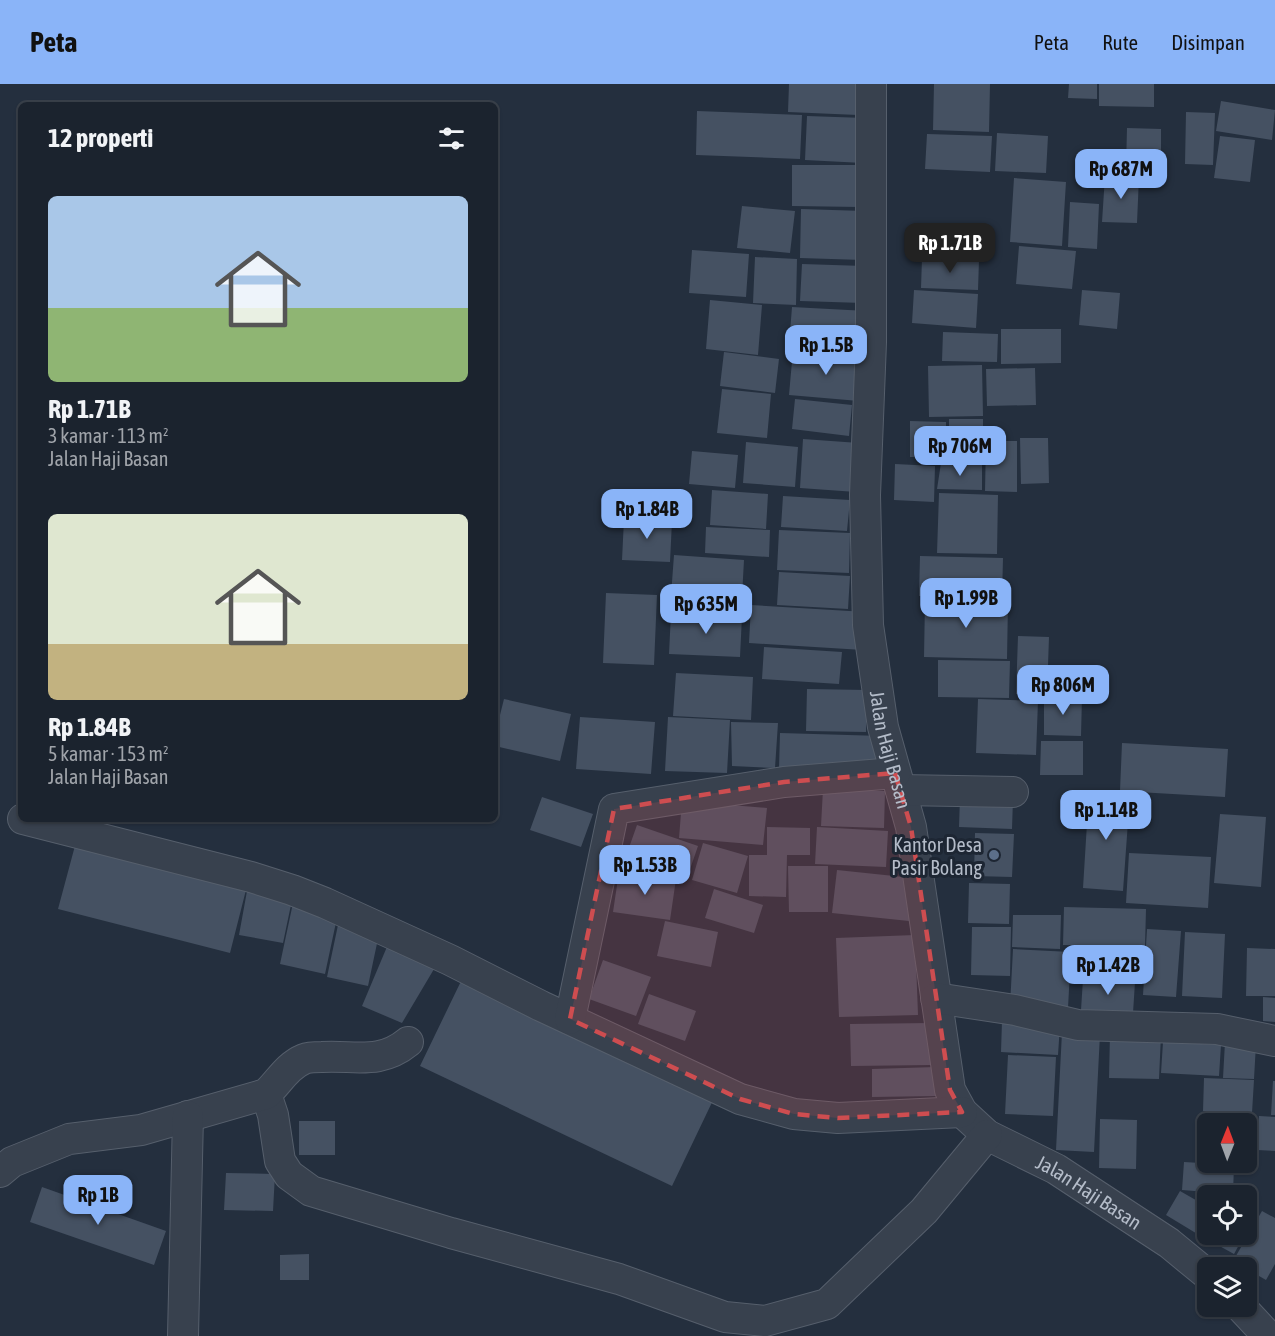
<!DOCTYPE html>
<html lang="id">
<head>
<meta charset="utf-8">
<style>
	:root { --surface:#1b232e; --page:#282f3a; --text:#f1f3f6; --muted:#a0a4aa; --line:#39404a; --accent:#8ab4f8 }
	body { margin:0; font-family:"Asap Condensed",sans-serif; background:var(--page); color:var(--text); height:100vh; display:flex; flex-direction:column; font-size:22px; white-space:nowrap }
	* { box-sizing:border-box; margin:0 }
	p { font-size:20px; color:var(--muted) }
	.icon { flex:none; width:33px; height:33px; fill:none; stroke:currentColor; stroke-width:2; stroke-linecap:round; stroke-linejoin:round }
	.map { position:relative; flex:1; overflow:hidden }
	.sheet { position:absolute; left:18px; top:18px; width:480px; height:720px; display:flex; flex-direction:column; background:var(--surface); border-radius:9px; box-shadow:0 2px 4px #0004,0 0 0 2px var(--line) }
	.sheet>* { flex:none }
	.needle { width:39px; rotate:1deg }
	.fabs { position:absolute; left:1197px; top:1029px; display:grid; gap:12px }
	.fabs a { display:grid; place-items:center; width:60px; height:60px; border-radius:9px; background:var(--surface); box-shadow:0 2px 4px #0004,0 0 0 2px var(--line); font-size:30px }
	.price { position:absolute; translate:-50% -51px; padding:0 14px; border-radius:12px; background:var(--accent); color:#111; font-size:20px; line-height:39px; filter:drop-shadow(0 2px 3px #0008) }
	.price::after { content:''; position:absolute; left:50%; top:36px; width:18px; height:14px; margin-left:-9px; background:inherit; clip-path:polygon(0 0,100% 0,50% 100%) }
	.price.selected { background:#222; color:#fff }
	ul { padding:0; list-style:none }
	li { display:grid; align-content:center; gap:12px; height:318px; padding:0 30px }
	li span { display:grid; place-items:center; height:186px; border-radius:9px; color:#555 }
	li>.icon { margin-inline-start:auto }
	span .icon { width:108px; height:108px; fill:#fffc; stroke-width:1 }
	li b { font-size:26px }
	h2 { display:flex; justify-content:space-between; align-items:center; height:72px; padding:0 30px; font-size:26px }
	header { display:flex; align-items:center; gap:36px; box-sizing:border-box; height:84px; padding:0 30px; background:var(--accent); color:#111 }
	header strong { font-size:28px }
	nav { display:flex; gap:33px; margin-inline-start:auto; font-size:21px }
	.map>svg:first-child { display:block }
	.building { fill:#455162 }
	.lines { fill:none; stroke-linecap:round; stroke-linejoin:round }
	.minor-casing { stroke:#565f6c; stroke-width:32 }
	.minor { stroke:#38414e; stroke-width:30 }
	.marked { fill:#ce4d50; fill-opacity:0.2; stroke:#ce4d50; stroke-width:4.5; stroke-dasharray:12 8; stroke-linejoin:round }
	.service-dot { fill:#5c6f8a; stroke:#1d2633; stroke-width:2 }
	.labels { text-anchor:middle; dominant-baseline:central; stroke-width:6; stroke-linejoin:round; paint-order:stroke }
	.street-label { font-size:20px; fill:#b4bcc9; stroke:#1d2633 }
	.poi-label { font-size:20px; fill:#b4bcc9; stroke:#1d2633; text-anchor:end }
</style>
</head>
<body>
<header>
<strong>Peta</strong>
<nav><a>Peta</a><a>Rute</a><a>Disimpan</a></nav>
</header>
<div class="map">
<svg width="1275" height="1252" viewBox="0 0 1275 1252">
	<rect width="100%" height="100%" fill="#242f3e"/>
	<path class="building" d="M789,0h71l-2,31 -70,-3z
		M934,0h56l-1,48 -56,-2z
		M1069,0h28v15l-29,-1z
		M1099,0h55v23l-55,-1z
		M1221,17l54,9 -3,30 -56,-9z
		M697,27l105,4 -2,44 -104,-4z
		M1186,28l29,1 -2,52 -28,-1z
		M807,32l58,2 -2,45 -58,-3z
		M1127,44l34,1v40l-35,-1z
		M997,49l51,3 -2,37 -51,-2z
		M927,50l65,2 -2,36 -65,-3z
		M1220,52l35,4 -5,42 -36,-4z
		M792,81h68v42l-68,-1z
		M1105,92l34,1 -2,46 -35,-1z
		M1014,94l52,4 -4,64 -52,-4z
		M1070,118l29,2 -2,45 -29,-2z
		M742,122l53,5 -5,42 -53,-5z
		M801,125l63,2 -1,49 -63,-2z
		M1019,162l57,5 -4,38 -56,-5z
		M692,166l57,4 -3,43 -57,-4z
		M755,173l42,2 -1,46 -43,-2z
		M922,174l57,2 -1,30 -57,-2z
		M802,180l62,2 -1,37 -63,-2z
		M914,206l64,4 -2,34 -64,-5z
		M1082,206l38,3 -3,36 -38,-4z
		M710,216l52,5 -4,50 -52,-6z
		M792,223l75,4 -2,38 -76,-4z
		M1001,245h60v34l-60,1z
		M943,248l55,2 -1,28 -55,-1z
		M793,266l70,6 -4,45 -70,-6z
		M724,268l55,7 -4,34 -55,-7z
		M982,281l1,51 -54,1 -1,-51z
		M1035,284l1,37 -49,1 -1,-37z
		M722,305l49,5 -4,44 -50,-5z
		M795,315l57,6 -3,31 -57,-7z
		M949,335h34v38h-34z
		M910,337l36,1v35h-36z
		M1020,354h28l1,45 -28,1z
		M803,355l56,4 -3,49 -56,-4z
		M986,357h31v51l-32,-1z
		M746,358l52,5 -3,40 -52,-4z
		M692,367l46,4 -3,33 -46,-4z
		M941,379l41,2v25l-45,-1z
		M895,380l40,2 -1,36 -40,-2z
		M712,406l56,4 -2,35 -56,-4z
		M939,409l59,2 -1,59 -60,-1z
		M783,412l67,4 -3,31 -66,-4z
		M624,435l48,2 -2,41 -48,-2z
		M706,443l64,3 -1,27 -64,-4z
		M779,446l71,3 -1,40 -72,-3z
		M674,471l70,5 -3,54 -71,-5z
		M920,472l83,2 -1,40 -83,-2z
		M779,488l71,4 -2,33 -71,-4z
		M606,509l51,2 -3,70 -51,-2z
		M925,516l83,2 -1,57 -83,-2z
		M751,521l115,7 -3,38 -114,-7z
		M671,529l71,3 -2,41 -71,-3z
		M1018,552l31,1 -2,57h-31z
		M764,563l78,5 -3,32 -77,-5z
		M938,576l72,1 -1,37 -71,-1z
		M676,589l77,4 -2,43 -78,-4z
		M807,605l60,1 -1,42 -60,-1z
		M1044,612l38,1 -1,39 -37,-1z
		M504,615l67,15 -11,47 -65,-15v-11z
		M978,615l60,2 -2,54 -60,-2z
		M580,633l75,5 -4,52 -75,-5z
		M668,633l62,3 -3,53 -62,-2z
		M731,638l47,1 -3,45 -43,-2z
		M780,649l102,3 -1,35 -102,-2z
		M1041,657h42v34h-43z
		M1122,659l106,6 -3,48 -105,-6z
		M823,705l62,2 -1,37 -63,-2z
		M1089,707l41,3 -7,97 -40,-3z
		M542,713l51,17 -12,33 -51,-17z
		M960,713l53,2 -1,30 -53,-2z
		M682,717l85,7 -4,37 -84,-7z
		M1220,730l46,3 -5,70 -47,-4z
		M637,741l61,21 -12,35 -61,-22z
		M767,743l43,1v27h-23l-1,42 -37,-1v-41h18z
		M817,743l71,4 -2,36 -71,-3z
		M975,749l39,1 -2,43 -38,-1z
		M76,758l171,44 -17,67 -172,-44z
		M703,759l45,13 -11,37 -45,-13z
		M1129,769l82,4 -3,51 -82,-5z
		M788,782h40v46h-39z
		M837,786l76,8 -4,43 -77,-8z
		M619,788l57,7 -6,41 -57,-8z
		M969,799l41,1 -1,40 -41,-1z
		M714,805l49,16 -9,28 -49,-15z
		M247,807l45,9 -9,43 -44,-8z
		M293,819l45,10 -13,61 -45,-10z
		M1064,823l82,2 -1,38 -82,-2z
		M1013,831h48l-1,34 -48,-2z
		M665,837l53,11 -7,35 -54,-11z
		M338,841l41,9 -11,52 -41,-9z
		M972,843h39l-1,49 -39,-1z
		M1147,845l34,2 -5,66 -33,-2z
		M1185,848l40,2 -3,64 -40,-2z
		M915,851l3,80 -79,2 -3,-79z
		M389,858l48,22 -35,59 -40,-17z
		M1087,864l48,2 -1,30 -48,-2z
		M1247,864l28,1v47h-29z
		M1013,865l58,3 -3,56 -58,-2z
		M603,876l48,17 -15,39 -47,-17z
		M464,891l252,119 -44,92 -252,-120z
		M1083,895l52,3 -2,31 -52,-3z
		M649,910l47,17 -11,30 -47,-17z
		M1263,913l12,1v24l-12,-1z
		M1002,937l58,4 -2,30 -57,-3z
		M931,939l1,42 -81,1 -1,-42z
		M1062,948l38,2 -6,118 -38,-2z
		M1110,949l51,2 -2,44 -50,-1z
		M1163,958l58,3 -2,31 -58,-3z
		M1225,958l31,2 -2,35 -31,-1z
		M1008,971l48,2 -3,59 -48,-2z
		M936,983l1,29 -65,1v-28z
		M1204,994l50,2 -2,33 -49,-2z
		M1273,997h2v34h-4z
		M1207,1029l45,2 -2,42h-4v-33h-40z
		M1259,1032l16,1v34l-18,-1z
		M1100,1035l37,1 -1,49 -37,-1z
		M299,1037h36v34h-36z
		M1206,1046h2v24h-4z
		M1184,1078l50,3 -1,29 -51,-4z
		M226,1089l49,1 -2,37 -49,-1z
		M42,1103l124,44 -12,34 -124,-43z
		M1180,1107l28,16v13l-9,15 -33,-20z
		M1262,1127l13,7v46l-9,16 -33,-19z
		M1208,1145v5h37l-11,20 -31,-17z
		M309,1170v26h-29v-25z"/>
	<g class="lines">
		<g class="minor-casing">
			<g id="minor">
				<path id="s1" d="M871,0v258l-6,153 3,130 15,102 28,100 39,263 12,22 25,23 69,34 113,74 39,32"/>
				<path d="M901,706l112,2"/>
				<path d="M23,735l228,58 41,13 33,13 125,57 91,46 199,93 54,15 44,4 124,-6"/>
				<path d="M936,914l79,12 63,15 139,4 58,12"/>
				<path d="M570,935l44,-210 170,-27 111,-9"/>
				<path d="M266,1010l7,21 7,46 9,14 22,16 140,42 168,46 106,38 40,4 62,-17 97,-93 63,-76"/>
				<path d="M0,1088l12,-10 57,-23 72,-9 125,-36c13,-12 21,-28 38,-35 5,-2 12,-2 18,-2 33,-2 58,8 86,-15"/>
				<path d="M1240,1222l28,30"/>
				<path d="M183,1252l5,-220"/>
			</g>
		</g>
		<use href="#minor" class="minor"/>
	</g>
	<path class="marked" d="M895,689l16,54 39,263 12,22 -124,6 -44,-4 -54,-15 -170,-80 44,-210 170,-27z"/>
	<circle class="service-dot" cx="994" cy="771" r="6"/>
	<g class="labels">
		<g class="street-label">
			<text stroke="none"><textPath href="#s1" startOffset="668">Jalan Haji Basan</textPath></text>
			<text stroke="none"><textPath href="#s1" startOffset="1190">Jalan Haji Basan</textPath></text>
		</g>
		<g class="poi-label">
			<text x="982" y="760">Kantor Desa<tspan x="982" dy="23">Pasir Bolang</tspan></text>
		</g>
	</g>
</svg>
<div class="fabs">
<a><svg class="needle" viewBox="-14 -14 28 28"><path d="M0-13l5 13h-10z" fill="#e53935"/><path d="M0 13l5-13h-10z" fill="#a0a4aa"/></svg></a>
<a><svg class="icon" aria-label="locate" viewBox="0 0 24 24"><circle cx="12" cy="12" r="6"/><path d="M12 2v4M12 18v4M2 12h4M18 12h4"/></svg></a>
<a><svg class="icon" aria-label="layers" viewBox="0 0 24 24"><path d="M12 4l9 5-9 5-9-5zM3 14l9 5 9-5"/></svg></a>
</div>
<b class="price" style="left:1121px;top:116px">Rp 687M</b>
<b class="price selected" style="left:950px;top:190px">Rp 1.71B</b>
<b class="price" style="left:826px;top:292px">Rp 1.5B</b>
<b class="price" style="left:960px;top:393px">Rp 706M</b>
<b class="price" style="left:647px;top:456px">Rp 1.84B</b>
<b class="price" style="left:966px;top:545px">Rp 1.99B</b>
<b class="price" style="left:706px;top:551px">Rp 635M</b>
<b class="price" style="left:1063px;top:632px">Rp 806M</b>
<b class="price" style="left:1106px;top:757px">Rp 1.14B</b>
<b class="price" style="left:645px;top:812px">Rp 1.53B</b>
<b class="price" style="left:1108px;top:912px">Rp 1.42B</b>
<b class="price" style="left:98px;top:1142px">Rp 1B</b>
<section class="sheet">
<h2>12 properti<svg class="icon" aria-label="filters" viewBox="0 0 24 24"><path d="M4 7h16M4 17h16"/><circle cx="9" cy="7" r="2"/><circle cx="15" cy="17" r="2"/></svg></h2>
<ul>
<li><span style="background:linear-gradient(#a9c7e8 60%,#8fb573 0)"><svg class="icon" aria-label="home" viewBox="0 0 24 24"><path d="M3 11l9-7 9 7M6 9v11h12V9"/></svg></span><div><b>Rp 1.71B</b><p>3 kamar · 113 m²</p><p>Jalan Haji Basan</p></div></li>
<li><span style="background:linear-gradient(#dfe7d0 70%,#c2b280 0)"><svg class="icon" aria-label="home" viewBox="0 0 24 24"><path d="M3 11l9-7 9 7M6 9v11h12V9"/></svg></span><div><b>Rp 1.84B</b><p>5 kamar · 153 m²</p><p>Jalan Haji Basan</p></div></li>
</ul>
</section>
</div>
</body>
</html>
